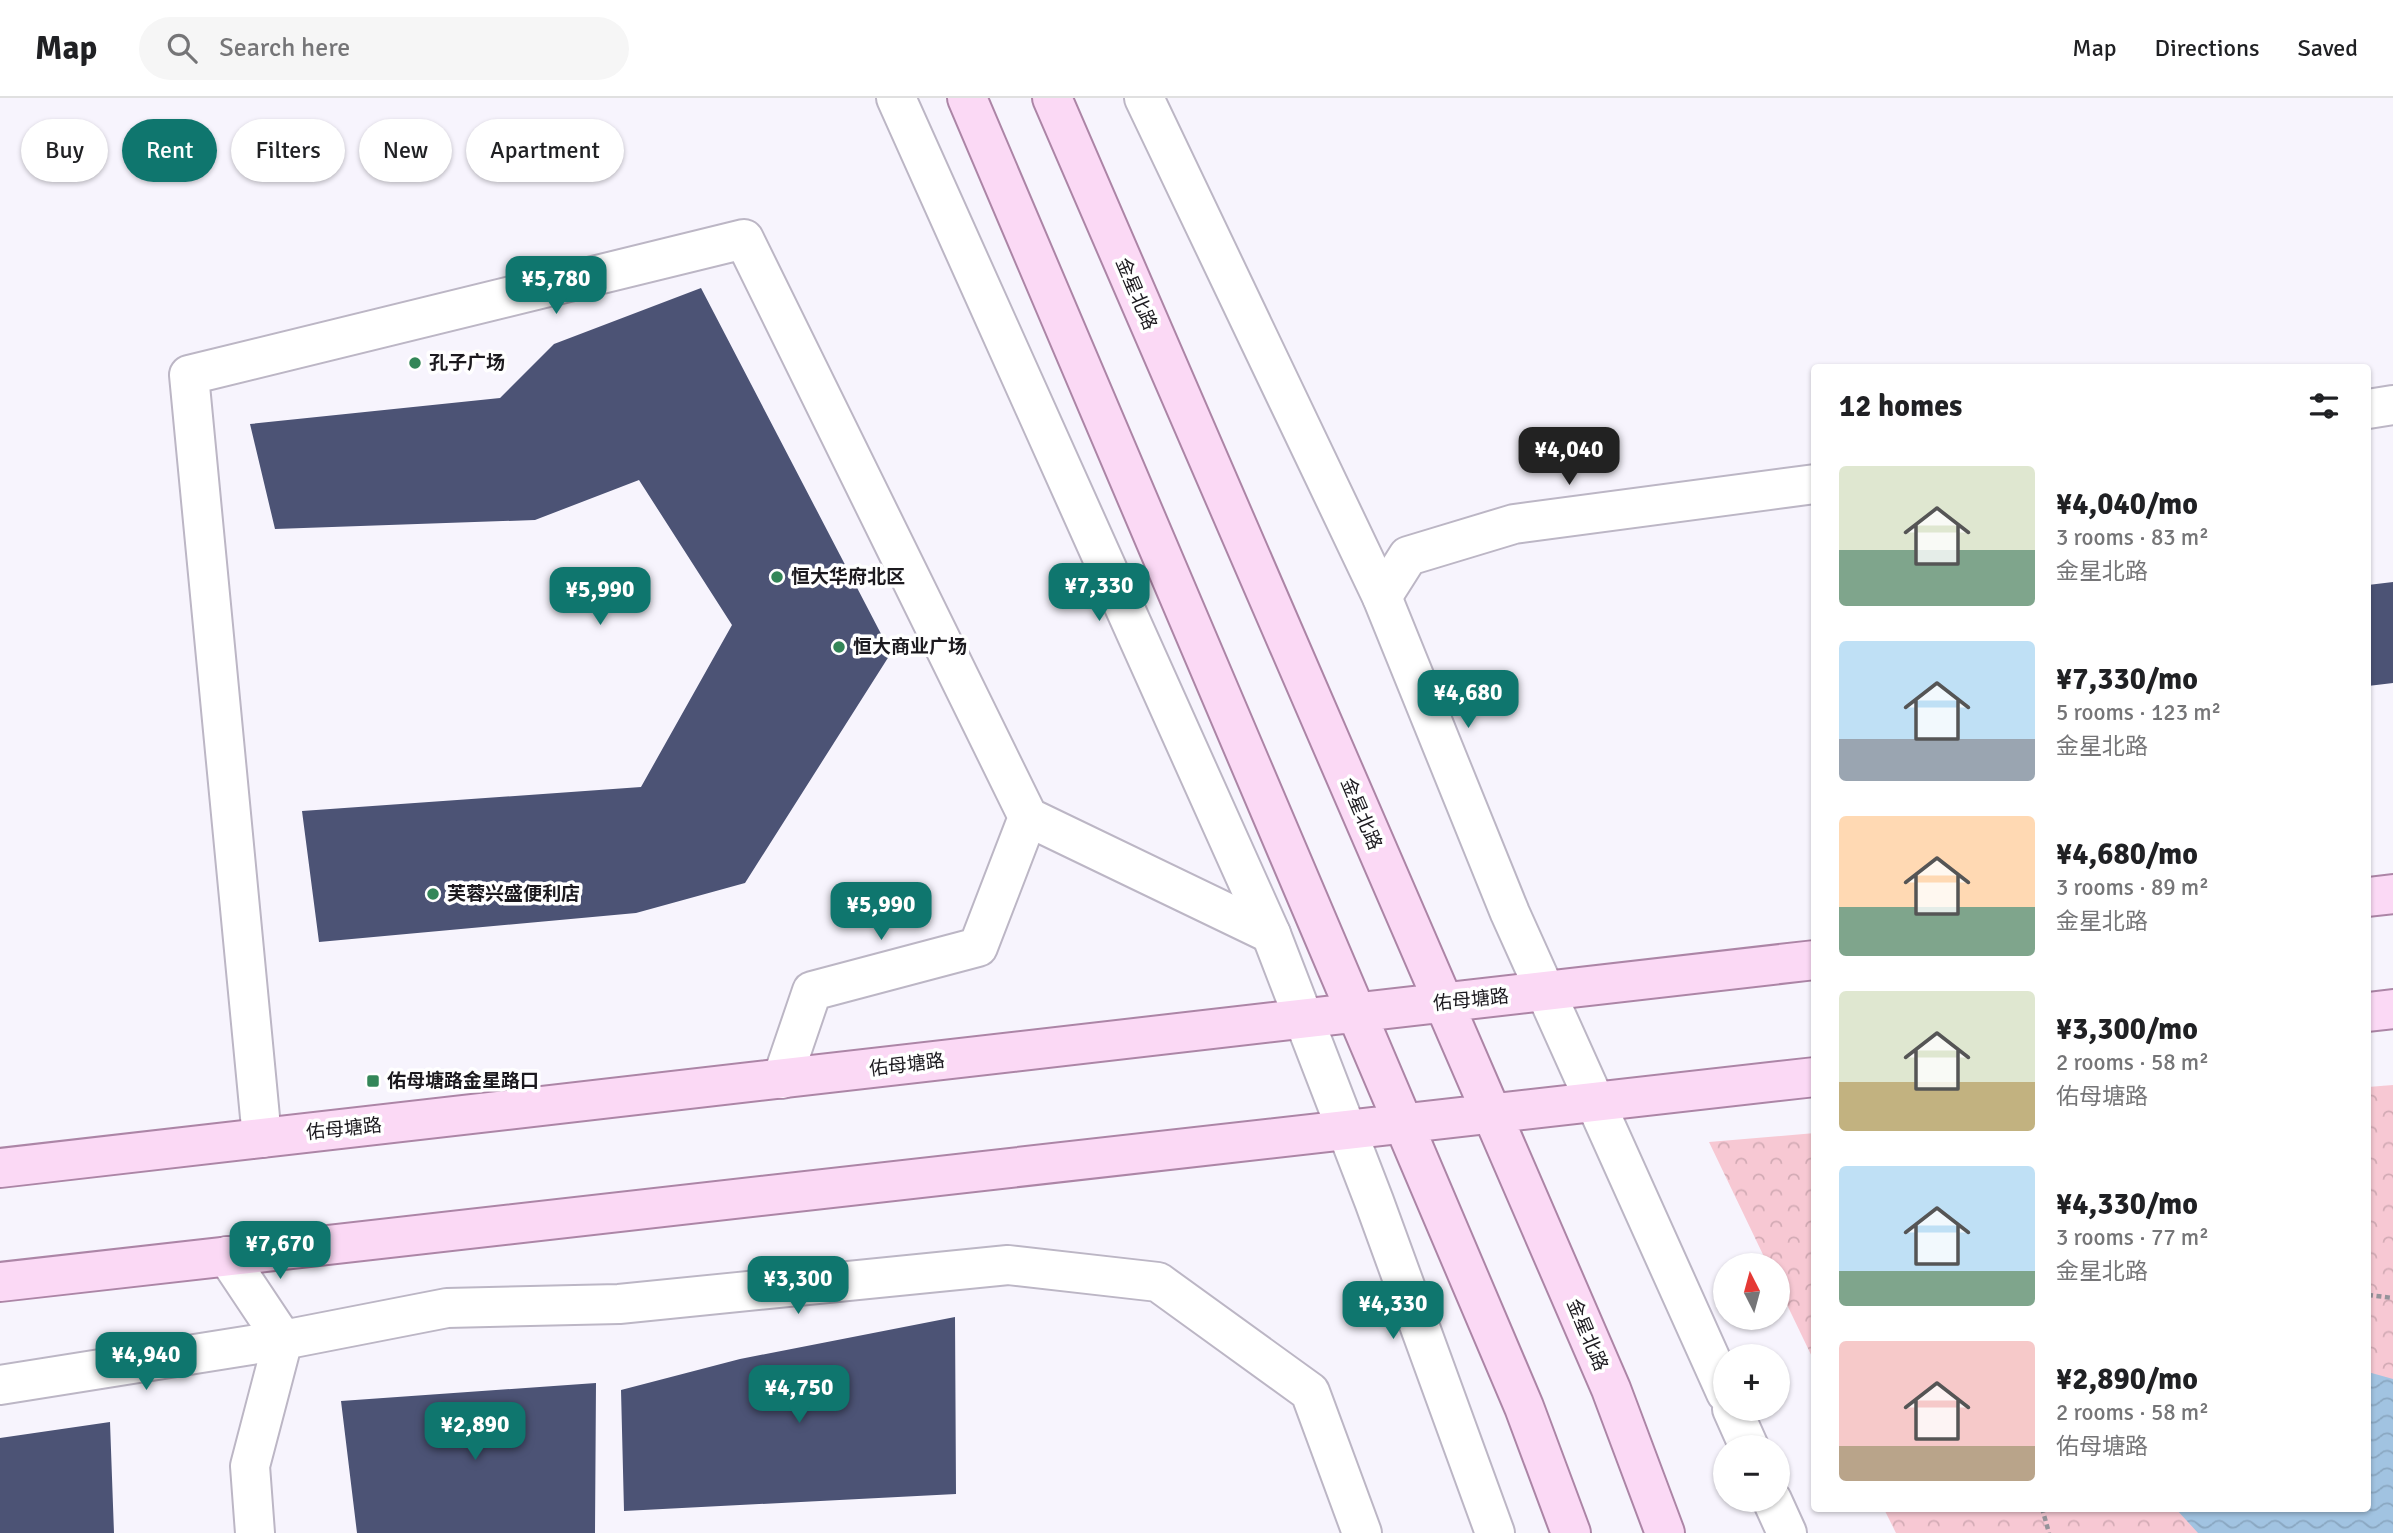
<!DOCTYPE html>
<html lang="en">
<head>
<meta charset="utf-8">
<style>
	:root { --surface:#fff; --page:#f6f6f6; --text:#202124; --muted:#757577; --line:#e0e0e0; --accent:#0f766e }
	body { margin:0; font-family:Signika,"Noto Sans SC",sans-serif; background:var(--page); color:var(--text); height:100vh; display:flex; flex-direction:column; font-size:26px; white-space:nowrap }
	* { box-sizing:border-box; margin:0 }
	p { font-size:23px; color:var(--muted) }
	.icon { flex:none; width:38px; height:38px; fill:none; stroke:currentColor; stroke-width:2; stroke-linecap:round; stroke-linejoin:round }
	.map { position:relative; flex:1; overflow:hidden }
	.sheet { position:absolute; left:1811px; top:266px; width:560px; height:1148px; display:flex; flex-direction:column; background:var(--surface); border-radius:7px; box-shadow:0 2px 5px #0004 }
	.sheet>* { flex:none }
	.top-card { position:absolute; left:21px; top:21px; width:665px; height:63px; display:flex; gap:14px }
	.needle { width:46px; rotate:354deg }
	.controls { position:absolute; left:1713px; top:1155px; display:grid; gap:14px }
	.controls a { display:grid; place-items:center; width:77px; height:77px; border-radius:50%; background:var(--surface); box-shadow:0 2px 5px #0004; font-size:35px }
	.price { position:absolute; translate:-50% -60px; padding:0 16px; border-radius:14px; background:var(--accent); color:#fff; font-size:23px; line-height:46px; filter:drop-shadow(0 2px 4px #0008) }
	.price::after { content:''; position:absolute; left:50%; top:42px; width:21px; height:16px; margin-left:-10px; background:inherit; clip-path:polygon(0 0,100% 0,50% 100%) }
	.price.selected { background:#222; color:#fff }
	ul { padding:0; list-style:none }
	li { display:flex; align-items:center; gap:21px; height:175px; padding:0 28px }
	li span { display:grid; place-items:center; flex:none; width:196px; height:140px; border-radius:7px; color:#555 }
	li>.icon { margin-inline-start:auto }
	span .icon { width:84px; height:84px; fill:#fffc; stroke-width:1 }
	li b { font-size:30px }
	h2 { display:flex; justify-content:space-between; align-items:center; height:84px; padding:0 28px; font-size:30px }
	.tag { padding:0 24px; border-radius:32px; background:var(--surface); box-shadow:0 2px 5px #0004; font-size:24px; line-height:63px }
	.tag.selected { background:var(--accent); color:#fff }
	header { display:flex; align-items:center; gap:42px; box-sizing:border-box; height:98px; padding:0 35px; background:var(--surface); border-bottom:2px solid var(--line) }
	header strong { font-size:33px }
	nav { display:flex; gap:38px; margin-inline-start:auto; font-size:24px }
	.search { width:490px; height:63px; background:var(--page); display:flex; align-items:center; gap:18px; box-sizing:border-box; padding:0 24px; border-radius:38px; color:var(--muted); font-size:26px }
	.map>svg:first-child { display:block }
	.park { fill:url(#park-crowns) }
	.water { fill:url(#water-waves) }
	.building { fill:#4c5375 }
	.lines { fill:none; stroke-linecap:round; stroke-linejoin:round }
	.minor-casing { stroke:#bcb6c5; stroke-width:42 }
	.tertiary-casing { stroke:#bcb6c5; stroke-width:42 }
	.primary-casing { stroke:#ac85a6; stroke-width:42 }
	.path { stroke:#95939a; stroke-width:4.5; stroke-dasharray:5 3.5; stroke-linecap:butt }
	.minor { stroke:#fff; stroke-width:38 }
	.tertiary { stroke:#fff; stroke-width:38 }
	.primary { stroke:#fbd9f5; stroke-width:38 }
	.poi-dot { fill:#338658; stroke:#fff; stroke-width:2.5 }
	.labels { text-anchor:middle; dominant-baseline:central; stroke-width:7; stroke-linejoin:round; paint-order:stroke }
	.street-label { font-size:19px; fill:#1c1a1f; stroke:#fff }
	.poi-label { font-size:19px; font-weight:bold; fill:#1c1a1f; stroke:#fff; text-anchor:start }
</style>
</head>
<body>
<header>
<strong>Map</strong>
<div class="search"><svg class="icon" aria-label="search" viewBox="0 0 24 24"><circle cx="10" cy="10" r="6"/><path d="M15 15l6 6"/></svg>Search here</div>
<nav><a>Map</a><a>Directions</a><a>Saved</a></nav>
</header>
<div class="map">
<svg width="2393" height="1435" viewBox="0 0 2393 1435">
	<defs>
		<pattern id="park-crowns" width="20" height="18" patternUnits="userSpaceOnUse" patternTransform="scale(1.75)"><rect width="20" height="18" fill="#f7c8d3"/><path d="M2 6a3 3 0 1 1 6 0M12 15a3 3 0 1 1 6 0" fill="none" stroke="#d3abb5"/></pattern>
		<pattern id="water-waves" width="16" height="10" patternUnits="userSpaceOnUse" patternTransform="scale(1.75)"><rect width="16" height="10" fill="#a1c3e1"/><path d="M0 5q4-4 8 0t8 0" fill="none" stroke="#8aa7c1"/></pattern>
	</defs>
	<rect width="100%" height="100%" fill="#f7f4fd"/>
	<path class="park" d="M2393,987v448h-497l-12,-24 484,-1v-421z
		M1815,1035v230l-37,-77v-21h-10l-59,-123z"/>
	<path class="water" d="M2368,1274l25,7v154h-195l-22,-24 192,-1z"/>
	<path class="building" d="M701,190l190,365 -146,230 -109,30 -317,29 -17,-131 339,-24 91,-162 -93,-145 -104,40 -260,9 -25,-105 250,-26 54,-54z
		M2393,484v101l-25,3v-101z
		M955,1219l1,177 -332,17 -3,-121 119,-31z
		M596,1285l-1,150h-238l-16,-132z
		M110,1324l4,111h-114v-95z"/>
	<g class="lines">
		<g class="minor-casing">
			<path id="minor" d="M2368,311l25,-4
				M1382,499l26,-41 106,-32 301,-40
				M782,981l30,-88 166,-44 50,-130
				M262,1040l-73,-763 555,-136 284,578 243,117
				M0,1287l283,-45 -56,-84
				M255,1435l-5,-67 33,-126 164,-32 172,-4 389,-39 150,17 152,110 52,141"/>
		</g>
		<g class="tertiary-casing">
			<path id="tertiary" d="M896,0l375,836 103,267 121,332
				M1144,0l238,499 128,316 216,480
				M1732,1311l17,38
				M1772,1402l15,33"/>
		</g>
		<g class="primary-casing">
			<path id="primary" d="M967,0l557,1309 47,126
				M1052,0l559,1291 54,144
				M2368,799l25,-3
				M2368,914l25,-3
				M0,1070l1815,-208
				M0,1184l1815,-205"/>
		</g>
		<path class="path" d="M2368,1197l25,3
			M2042,1410l7,25"/>
		<use href="#minor" class="minor"/>
		<use href="#tertiary" class="tertiary"/>
		<use href="#primary" class="primary"/>
	</g>
	<g class="poi-dot">
		<circle cx="415" cy="265" r="7"/>
		<circle cx="777" cy="479" r="7"/>
		<circle cx="839" cy="549" r="7"/>
		<circle cx="433" cy="796" r="7"/>
		<rect x="366" y="976" width="14" height="14" rx="3.5"/>
	</g>
	<g class="labels">
		<g class="street-label">
			<text transform="translate(1136 196) rotate(67)">金星北路</text>
			<text transform="translate(1361 716) rotate(67)">金星北路</text>
			<text transform="translate(1471 902) rotate(-6)">佑母塘路</text>
			<text transform="translate(907 967) rotate(-7)">佑母塘路</text>
			<text transform="translate(344 1031) rotate(-6)">佑母塘路</text>
			<text transform="translate(1587 1237) rotate(67)">金星北路</text>
		</g>
		<g class="poi-label">
			<text x="429" y="265">孔子广场</text>
			<text x="791" y="479">恒大华府北区</text>
			<text x="853" y="549">恒大商业广场</text>
			<text x="447" y="796">芙蓉兴盛便利店</text>
			<text x="387" y="983">佑母塘路金星路口</text>
		</g>
	</g>
</svg>
<div class="controls">
<a><svg class="needle" viewBox="-14 -14 28 28"><path d="M0-13l5 13h-10z" fill="#e53935"/><path d="M0 13l5-13h-10z" fill="#757577"/></svg></a>
<a>+</a>
<a>−</a>
</div>
<b class="price" style="left:556px;top:218px">¥5,780</b>
<b class="price selected" style="left:1569px;top:389px">¥4,040</b>
<b class="price" style="left:1099px;top:525px">¥7,330</b>
<b class="price" style="left:600px;top:529px">¥5,990</b>
<b class="price" style="left:1468px;top:632px">¥4,680</b>
<b class="price" style="left:881px;top:844px">¥5,990</b>
<b class="price" style="left:280px;top:1183px">¥7,670</b>
<b class="price" style="left:798px;top:1218px">¥3,300</b>
<b class="price" style="left:1393px;top:1243px">¥4,330</b>
<b class="price" style="left:146px;top:1294px">¥4,940</b>
<b class="price" style="left:799px;top:1327px">¥4,750</b>
<b class="price" style="left:475px;top:1364px">¥2,890</b>
<div class="top-card">
<a class="tag">Buy</a>
<a class="tag selected">Rent</a>
<a class="tag">Filters</a>
<a class="tag">New</a>
<a class="tag">Apartment</a>
</div>
<section class="sheet">
<h2>12 homes<svg class="icon" aria-label="filters" viewBox="0 0 24 24"><path d="M4 7h16M4 17h16"/><circle cx="9" cy="7" r="2"/><circle cx="15" cy="17" r="2"/></svg></h2>
<ul>
<li><span style="background:linear-gradient(#dfe7d0 60%,#7fa58c 0)"><svg class="icon" aria-label="home" viewBox="0 0 24 24"><path d="M3 11l9-7 9 7M6 9v11h12V9"/></svg></span><div><b>¥4,040/mo</b><p>3 rooms · 83 m²</p><p>金星北路</p></div></li>
<li><span style="background:linear-gradient(#bfe0f5 70%,#9aa5b1 0)"><svg class="icon" aria-label="home" viewBox="0 0 24 24"><path d="M3 11l9-7 9 7M6 9v11h12V9"/></svg></span><div><b>¥7,330/mo</b><p>5 rooms · 123 m²</p><p>金星北路</p></div></li>
<li><span style="background:linear-gradient(#ffd9b3 65%,#7fa58c 0)"><svg class="icon" aria-label="home" viewBox="0 0 24 24"><path d="M3 11l9-7 9 7M6 9v11h12V9"/></svg></span><div><b>¥4,680/mo</b><p>3 rooms · 89 m²</p><p>金星北路</p></div></li>
<li><span style="background:linear-gradient(#dfe7d0 65%,#c2b280 0)"><svg class="icon" aria-label="home" viewBox="0 0 24 24"><path d="M3 11l9-7 9 7M6 9v11h12V9"/></svg></span><div><b>¥3,300/mo</b><p>2 rooms · 58 m²</p><p>佑母塘路</p></div></li>
<li><span style="background:linear-gradient(#bfe0f5 75%,#7fa58c 0)"><svg class="icon" aria-label="home" viewBox="0 0 24 24"><path d="M3 11l9-7 9 7M6 9v11h12V9"/></svg></span><div><b>¥4,330/mo</b><p>3 rooms · 77 m²</p><p>金星北路</p></div></li>
<li><span style="background:linear-gradient(#f6c9c9 75%,#b9a48a 0)"><svg class="icon" aria-label="home" viewBox="0 0 24 24"><path d="M3 11l9-7 9 7M6 9v11h12V9"/></svg></span><div><b>¥2,890/mo</b><p>2 rooms · 58 m²</p><p>佑母塘路</p></div></li>
</ul>
</section>
</div>
</body>
</html>
